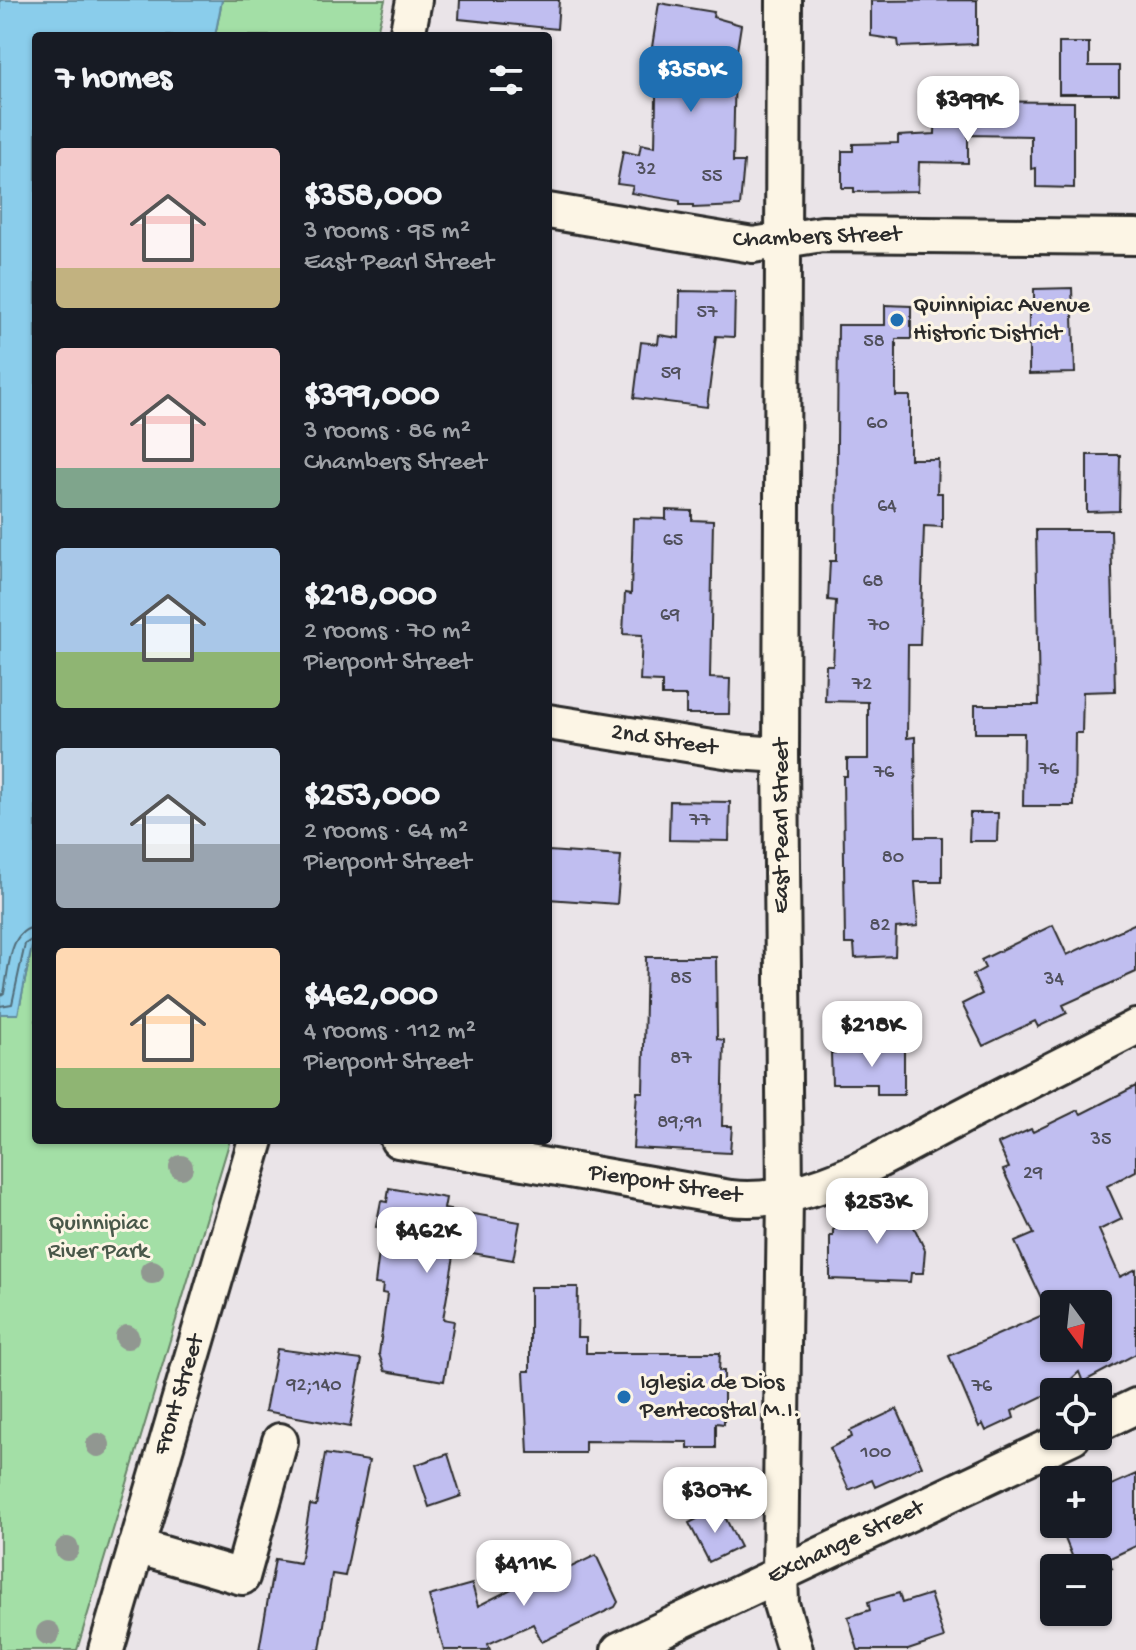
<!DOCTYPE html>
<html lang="en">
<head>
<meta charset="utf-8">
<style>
	:root { --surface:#171b24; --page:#242831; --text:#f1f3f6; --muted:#9ea1a6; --accent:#1f6fb2 }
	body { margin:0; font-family:"Gochi Hand",sans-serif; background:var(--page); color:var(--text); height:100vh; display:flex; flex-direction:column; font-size:30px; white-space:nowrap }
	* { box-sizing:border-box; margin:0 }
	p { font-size:26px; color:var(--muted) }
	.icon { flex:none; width:44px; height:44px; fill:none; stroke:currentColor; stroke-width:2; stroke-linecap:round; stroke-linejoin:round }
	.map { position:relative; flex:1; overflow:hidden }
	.side { position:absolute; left:32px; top:32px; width:520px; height:1112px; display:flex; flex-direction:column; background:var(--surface); border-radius:8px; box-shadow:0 2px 6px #0004 }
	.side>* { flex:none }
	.needle { width:52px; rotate:165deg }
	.controls { position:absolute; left:1040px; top:1290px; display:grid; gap:16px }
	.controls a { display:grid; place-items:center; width:72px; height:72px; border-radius:8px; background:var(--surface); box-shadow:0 2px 6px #0004; font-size:40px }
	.price { position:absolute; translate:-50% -68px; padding:0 18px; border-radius:16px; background:#fff; color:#222; font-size:26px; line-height:52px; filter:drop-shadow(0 2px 4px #0008) }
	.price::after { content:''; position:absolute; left:50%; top:48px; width:24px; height:18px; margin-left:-12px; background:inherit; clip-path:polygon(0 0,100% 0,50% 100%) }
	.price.current { background:var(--accent); color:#fff }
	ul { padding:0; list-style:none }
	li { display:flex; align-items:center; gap:24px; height:200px; padding:0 24px }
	li span { display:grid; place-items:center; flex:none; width:224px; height:160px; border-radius:8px; color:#555 }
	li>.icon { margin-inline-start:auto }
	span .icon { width:96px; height:96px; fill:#fffc; stroke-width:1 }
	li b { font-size:34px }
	h2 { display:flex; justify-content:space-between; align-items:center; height:96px; padding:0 24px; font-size:34px }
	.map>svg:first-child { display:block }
	.green { fill:#a3dfa6; stroke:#678568; stroke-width:2 }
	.water { fill:#8acdeb; stroke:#648c9e; stroke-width:2 }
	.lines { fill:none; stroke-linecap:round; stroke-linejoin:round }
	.shore { stroke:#516c78; stroke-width:2 }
	.building { fill:#c0bef0; stroke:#2b2b2b; stroke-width:2 }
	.minor-casing { stroke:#2b2b2b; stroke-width:40 }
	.minor { stroke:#fcf5e5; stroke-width:34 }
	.tree { fill:#919791 }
	.poi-dot { fill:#1f6fb2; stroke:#fcf5e5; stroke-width:3 }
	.labels { text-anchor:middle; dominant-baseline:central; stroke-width:6; stroke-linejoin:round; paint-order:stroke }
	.number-label { font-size:20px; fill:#50505c }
	.street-label { font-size:24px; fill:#2b2b2b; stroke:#fcf5e5 }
	.poi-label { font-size:24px; fill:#2b2b2b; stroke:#fcf5e5; text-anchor:start }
	.park-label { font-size:24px; fill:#49584a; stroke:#fcf5e5 }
</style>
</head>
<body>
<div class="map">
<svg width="1136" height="1650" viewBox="0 0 1136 1650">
	<rect width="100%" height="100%" fill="#eae4e8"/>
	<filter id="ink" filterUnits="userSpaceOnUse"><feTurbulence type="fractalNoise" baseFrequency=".0125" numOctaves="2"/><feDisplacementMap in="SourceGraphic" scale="16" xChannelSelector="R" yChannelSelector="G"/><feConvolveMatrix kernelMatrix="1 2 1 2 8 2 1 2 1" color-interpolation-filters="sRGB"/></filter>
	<g filter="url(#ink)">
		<path class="green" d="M222,0h163l-9,36h-161z
			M36,927v213h194l-153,510h-77v-636h18z"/>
		<path class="water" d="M0,0h222l-7,36h-179v891l-18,87h-18z"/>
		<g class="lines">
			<path class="shore" d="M0,996l4,-3c5,-22 4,-64 32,-66
				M0,1006l12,-2 13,-60 11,-7"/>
		</g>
		<path class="building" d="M460,0h99l-2,29 -98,-10z
			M977,0v44l-78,3 -1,-7 -27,-4v-35z
			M659,3l55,9 -1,5 28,8 -6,38 -2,99h11l-4,44 -47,2v-3h-13v-4l-49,-8 2,-7 -16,-2 6,-33 16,4 2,-11 14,3 2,-99 -5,-1z
			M1059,43h30v23h30v28h-60z
			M936,101l138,1v86l-38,-1v-19l-5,1v-33l-63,-1v28l-49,-1 -1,29 -64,1v-4h-12v-37h11v-7l45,-1v-7l37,-2z
			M1072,288l3,85 -46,1v-67h5v-18z
			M680,291l55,1 -1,45 -18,-1 -9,71 -73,-9 7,-56 17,2 1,-9 20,3z
			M885,305l26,1v33h-15v57h14v63h28l-1,34h5v34l-18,-1 -4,119h-12l-1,93 8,-1 1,100h26v45h-27l3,44 -22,2 -1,28 -40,2 -1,-14h-9l-2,-168h4v-17h21v-57l-43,-1 1,-36h7l3,-64 -8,-1 2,-39h6l2,-236h47z
			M1087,455h33l-1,56 -32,1z
			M666,510l26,1v9l21,1 -3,157 20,1 -1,35h-43v-18h-24v-14l-22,-1 2,-46 -19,-1 2,-41 6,1 2,-76 33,1z
			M1036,530h75l4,161 -32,1 -1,41h-7l-1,73h-51l1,-73h-49v-28h64z
			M670,801l60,1 -1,39 -60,-1z
			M970,813h28l-1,28h-28z
			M548,851l73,5 -4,48 -69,-5z
			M1136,923v49l-73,33 4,8 -29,14 -3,-6 -52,25 -21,-42 20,-10 -9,-19 12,-7 -4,-8 72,-35 14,30z
			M646,957h70l1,82 7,1 -2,86h10l-2,27 -97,-5 4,-56h6z
			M877,1043h27v52h-27v-11h-45l-1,-31h46z
			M1136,1086v85l-29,15 15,33 -23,11 21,47 16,-8v85l-53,28 -4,-10 -15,14 -52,25 2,7 -28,13 -3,-7 -4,3 -30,-71 105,-46v38h44v-44h-54l-29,-62 19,-8 -31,-64 6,-2 -11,-24 33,-15 2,3 45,-22 3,4z
			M389,1188l57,10 -2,11 76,13 -7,38 -58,-10 -12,69 11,2 -10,60 -59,-10 -6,-17 8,-60 -5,-1 1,-8 -8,-1 7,-56 -6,-1 5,-26 6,1z
			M901,1200l24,50 -2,23h-12l-1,9 -80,-3v-43h3v-6l45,-28z
			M530,1287h48l-1,50h9v16h134l-1,18h5v53l-8,-1v25h-28v-6l-103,-1v12h-57l-4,-82h6z
			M277,1349l85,11 -12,67 -85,-16z
			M897,1409l25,57 -47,21 -3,-7 -23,10 -19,-42 22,-11 -2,-6z
			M325,1454l44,7 -24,115 -13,-2 -12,76h-61l16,-91 25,4 10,-58 6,1z
			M448,1454l13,42 -32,11 -14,-42z
			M1136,1474v72l-28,13 4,9h-35l-18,-44h39v-33z
			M720,1507l20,40 -31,15 -20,-39z
			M596,1555l22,47 -3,5 -73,35 -9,-18 -45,20 2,6h-46l-15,-54 43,-12 6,22 55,-28 3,6z
			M899,1593l3,10 28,-9 14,44 -36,12h-50l-10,-33 22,-7 -2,-8z"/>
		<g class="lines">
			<g class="minor-casing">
				<path id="minor" d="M784,0l-3,755 4,441 -5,377 1,31 14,46
					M407,36l7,-36
					M548,211l205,34 69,-11 314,3
					M548,722l189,30 44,3
					M398,1140l332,58c81,9 157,-44 227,-79 59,-31 119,-61 179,-92
					M1098,1424l38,-18
					M136,1546l106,31 38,-136
					M106,1650l150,-510
					M619,1650l454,-214"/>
			</g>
			<use href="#minor" class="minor"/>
		</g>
		<g class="tree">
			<circle cx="181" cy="1167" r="12"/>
			<circle cx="152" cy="1272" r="12"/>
			<circle cx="127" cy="1337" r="12"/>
			<circle cx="98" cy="1445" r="12"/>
			<circle cx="67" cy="1549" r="12"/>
			<circle cx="48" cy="1633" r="12"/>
		</g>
	</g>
	<g class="poi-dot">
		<circle cx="897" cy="320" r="8"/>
		<circle cx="624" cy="1397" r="8"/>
	</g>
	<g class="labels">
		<g class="number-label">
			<text x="646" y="170">32</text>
			<text x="712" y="177">55</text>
			<text x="707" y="313">57</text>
			<text x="874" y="342">58</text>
			<text x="671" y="374">59</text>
			<text x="877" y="424">60</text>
			<text x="887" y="507">64</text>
			<text x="673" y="541">65</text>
			<text x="873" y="582">68</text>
			<text x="670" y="616">69</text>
			<text x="879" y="626">70</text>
			<text x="862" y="685">72</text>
			<text x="1049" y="770">76</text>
			<text x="884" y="773">76</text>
			<text x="700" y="821">77</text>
			<text x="893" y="858">80</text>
			<text x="880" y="926">82</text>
			<text x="681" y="979">85</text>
			<text x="1054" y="980">34</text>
			<text x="681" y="1059">87</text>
			<text x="680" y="1123">89;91</text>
			<text x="1101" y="1140">35</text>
			<text x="1033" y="1174">29</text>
			<text x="314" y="1386">92;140</text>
			<text x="982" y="1387">76</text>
			<text x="876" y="1453">100</text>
		</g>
		<g class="street-label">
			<text transform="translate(817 238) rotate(-2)">Chambers Street</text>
			<text transform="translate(664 741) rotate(9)">2nd Street</text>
			<text transform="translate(782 826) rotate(-90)">East Pearl Street</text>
			<text transform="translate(665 1185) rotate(9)">Pierpont Street</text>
			<text transform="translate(180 1395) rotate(-73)">Front Street</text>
			<text transform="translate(846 1543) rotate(-25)">Exchange Street</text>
		</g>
		<g class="poi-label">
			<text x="913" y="306">Quinnipiac Avenue<tspan x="913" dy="28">Historic District</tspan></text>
			<text x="640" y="1383">Iglesia de Dios<tspan x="640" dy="28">Pentecostal M.I.</tspan></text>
		</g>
		<g class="park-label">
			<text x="98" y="1224">Quinnipiac<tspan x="98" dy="28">River Park</tspan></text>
		</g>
	</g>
</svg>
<div class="controls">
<a><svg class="needle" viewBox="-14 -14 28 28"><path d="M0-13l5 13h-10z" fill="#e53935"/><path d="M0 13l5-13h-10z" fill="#9ea1a6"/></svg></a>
<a><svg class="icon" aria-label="locate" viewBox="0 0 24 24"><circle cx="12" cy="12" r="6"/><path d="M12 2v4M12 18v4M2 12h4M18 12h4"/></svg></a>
<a>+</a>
<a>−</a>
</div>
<b class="price current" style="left:691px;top:114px">$358K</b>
<b class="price" style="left:968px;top:144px">$399K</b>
<b class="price" style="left:872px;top:1069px">$218K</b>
<b class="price" style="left:877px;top:1246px">$253K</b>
<b class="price" style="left:427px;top:1275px">$462K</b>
<b class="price" style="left:715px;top:1535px">$307K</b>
<b class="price" style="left:524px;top:1608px">$411K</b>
<section class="side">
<h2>7 homes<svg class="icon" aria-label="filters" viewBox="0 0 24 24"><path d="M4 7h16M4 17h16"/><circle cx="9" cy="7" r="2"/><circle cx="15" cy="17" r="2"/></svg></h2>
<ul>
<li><span style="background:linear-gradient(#f6c9c9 75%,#c2b280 0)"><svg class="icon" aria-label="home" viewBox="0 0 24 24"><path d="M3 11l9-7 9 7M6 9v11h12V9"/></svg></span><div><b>$358,000</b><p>3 rooms · 95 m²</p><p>East Pearl Street</p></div></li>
<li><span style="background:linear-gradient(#f6c9c9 75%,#7fa58c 0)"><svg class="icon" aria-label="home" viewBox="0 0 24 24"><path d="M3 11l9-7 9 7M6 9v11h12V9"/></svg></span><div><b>$399,000</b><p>3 rooms · 86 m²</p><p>Chambers Street</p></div></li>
<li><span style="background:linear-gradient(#a9c7e8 65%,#8fb573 0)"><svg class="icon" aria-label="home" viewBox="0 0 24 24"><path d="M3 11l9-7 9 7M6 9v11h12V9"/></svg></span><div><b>$218,000</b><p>2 rooms · 70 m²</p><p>Pierpont Street</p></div></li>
<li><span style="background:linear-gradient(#c9d6e8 60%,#9aa5b1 0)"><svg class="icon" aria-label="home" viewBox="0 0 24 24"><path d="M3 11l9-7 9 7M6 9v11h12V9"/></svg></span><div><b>$253,000</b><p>2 rooms · 64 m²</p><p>Pierpont Street</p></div></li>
<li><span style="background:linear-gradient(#ffd9b3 75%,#8fb573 0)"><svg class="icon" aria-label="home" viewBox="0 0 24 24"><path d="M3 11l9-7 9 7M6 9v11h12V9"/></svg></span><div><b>$462,000</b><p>4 rooms · 112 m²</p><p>Pierpont Street</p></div></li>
</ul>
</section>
</div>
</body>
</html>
